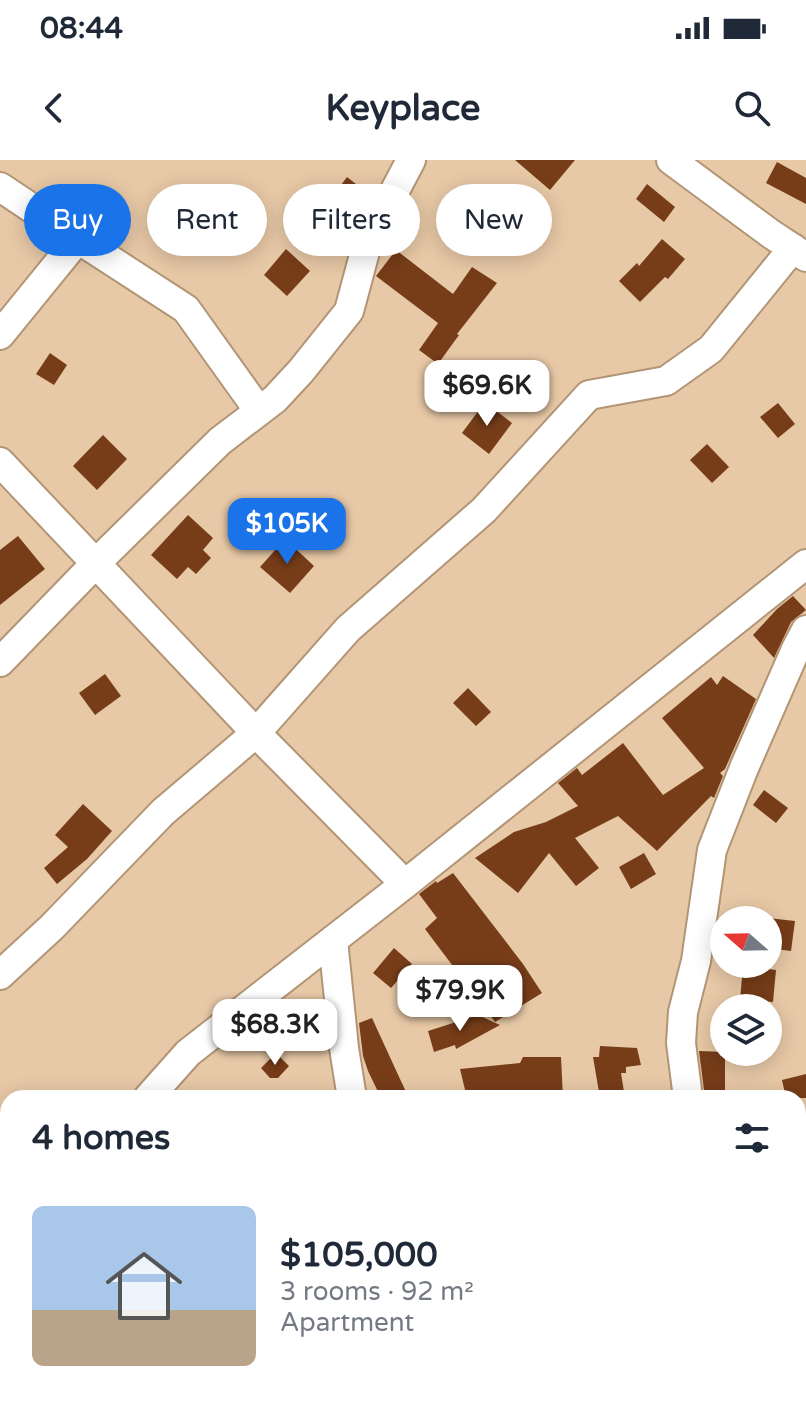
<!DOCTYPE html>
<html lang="en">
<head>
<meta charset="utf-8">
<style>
	:root { --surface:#fff; --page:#f2f2f3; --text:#1f2937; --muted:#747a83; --accent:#1a73e8 }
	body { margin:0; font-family:"Varela Round",sans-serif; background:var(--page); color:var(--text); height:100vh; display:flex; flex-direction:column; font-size:30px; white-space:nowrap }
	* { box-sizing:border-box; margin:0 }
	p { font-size:26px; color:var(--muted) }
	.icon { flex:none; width:44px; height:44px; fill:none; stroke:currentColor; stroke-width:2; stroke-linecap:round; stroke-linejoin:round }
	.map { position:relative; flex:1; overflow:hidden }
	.panel { position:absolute; left:0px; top:930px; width:806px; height:312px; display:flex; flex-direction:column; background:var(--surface); border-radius:24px 24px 0 0; box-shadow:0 4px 20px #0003 }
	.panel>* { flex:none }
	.hud { position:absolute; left:24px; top:24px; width:758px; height:72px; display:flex; gap:16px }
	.needle { width:52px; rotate:290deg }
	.tools { position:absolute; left:710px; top:746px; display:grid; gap:16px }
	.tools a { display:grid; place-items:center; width:72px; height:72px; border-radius:50%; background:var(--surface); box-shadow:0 4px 20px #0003; font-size:40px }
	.price { position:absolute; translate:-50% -68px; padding:0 18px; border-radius:16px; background:#fff; color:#222; font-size:26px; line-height:52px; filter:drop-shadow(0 2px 4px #0008) }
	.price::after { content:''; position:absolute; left:50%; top:48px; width:24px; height:18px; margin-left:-12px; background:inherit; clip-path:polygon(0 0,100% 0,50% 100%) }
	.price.current { background:var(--accent); color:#fff }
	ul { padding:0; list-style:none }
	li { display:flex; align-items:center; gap:24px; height:200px; padding:0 32px }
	li span { display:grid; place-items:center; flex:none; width:224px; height:160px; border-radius:12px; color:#555 }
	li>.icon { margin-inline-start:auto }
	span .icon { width:96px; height:96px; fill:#fffc; stroke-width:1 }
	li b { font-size:34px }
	h2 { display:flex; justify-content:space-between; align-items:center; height:96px; padding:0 32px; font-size:34px }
	.tag { padding:0 28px; border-radius:36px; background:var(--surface); box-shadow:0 4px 20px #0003; font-size:28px; line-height:72px }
	.tag.current { background:var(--accent); color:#fff }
	.status { display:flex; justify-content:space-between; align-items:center; height:56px; padding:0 40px; background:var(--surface); direction:ltr }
	.status svg { height:22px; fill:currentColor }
	header { display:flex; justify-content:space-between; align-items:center; height:104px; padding:0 32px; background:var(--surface); font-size:36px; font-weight:700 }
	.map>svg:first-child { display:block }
	.building { fill:#773d19 }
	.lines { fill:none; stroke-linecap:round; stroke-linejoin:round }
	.street-casing { stroke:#b29575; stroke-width:32 }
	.street { stroke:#fff; stroke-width:28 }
</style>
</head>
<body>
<div class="status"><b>08:44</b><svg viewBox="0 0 49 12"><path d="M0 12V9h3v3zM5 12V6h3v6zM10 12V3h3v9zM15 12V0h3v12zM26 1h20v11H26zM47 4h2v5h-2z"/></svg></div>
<header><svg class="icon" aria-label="back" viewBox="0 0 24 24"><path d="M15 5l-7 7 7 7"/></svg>Keyplace<svg class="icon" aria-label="search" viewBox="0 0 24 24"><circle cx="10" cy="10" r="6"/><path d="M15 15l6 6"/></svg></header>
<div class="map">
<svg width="806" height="1242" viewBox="0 0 806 1242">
	<rect width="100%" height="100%" fill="#e8c9a7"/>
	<path class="building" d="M515,0h60l-25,30z
		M777,2l29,16v26l-40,-21z
		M347,17l23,18 -34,43 -30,-23 16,-21 8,6z
		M647,24l28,23 -11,15 -28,-23z
		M503,35l20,20 -34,36 -20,-20z
		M662,79l23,20 -17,20 -3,-2 -25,25 -21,-21 18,-18 2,3z
		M286,89l24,22 -23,25 -23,-21z
		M396,90l57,44 19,-27 25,16 -40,51 2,1 -21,29 -19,-14 19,-27 -62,-47z
		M50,193l17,12 -13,20 -18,-11z
		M485,242l27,21 -23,31 -27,-21z
		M778,243l17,21 -17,14 -18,-21z
		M103,275l24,24 -30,31 -24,-24z
		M707,284l22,23 -17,16 -22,-23z
		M188,355l25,23 -10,12 8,8 -15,16 -8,-7 -11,12 -26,-24z
		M18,376l27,33 -45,36v-55z
		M285,379l29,27 -24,27 -30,-26z
		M793,436l13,14 -15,12 -17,36 -21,-23 24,-26z
		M105,514l16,22 -26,19 -16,-22z
		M723,516l33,23 -31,70 -5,4 3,3 -9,22 -3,-2 -54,55 -39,-35 -43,22 24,30 -23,18 -27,-33 -31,40 -43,-35 39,-26 32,-10 32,-16 -20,-23 19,-15 5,7 41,-32 40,52 41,-27 -42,-50 49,-41 6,8z
		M468,528l23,24 -15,14 -23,-23z
		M764,630l24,18 -12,15 -23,-18z
		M83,644l29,27 -25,28 -30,25 -13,-16 24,-21 -13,-12z
		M644,693l12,21 -25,15 -12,-22z
		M453,713l70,91 19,29 -47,29 -70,-93 12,-11 -18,-24 17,-13 1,2z
		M768,758l27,3 -4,30 -23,-3z
		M394,788l18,16 -21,24 -18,-15z
		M743,806l33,4 -3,32 -33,-2z
		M478,855l22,10 -44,24 -1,-4 -21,7 -6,-21z
		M372,858l28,61 9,19h-28l-13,-27 -5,-15 -4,-33z
		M600,886l37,2 4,17 -15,2v6h-5l4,25h-25l-7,-41h6z
		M699,891l26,1v46h-20z
		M276,893l13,13 -11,12h-8l-9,-10z
		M523,897h38l2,41h-96l-7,-29 60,-6z
		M806,914v24h-20l-4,-18z"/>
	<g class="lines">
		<g class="street-casing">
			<path id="street" d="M671,0l100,74 35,23
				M0,27l78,52 108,70 73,102
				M0,175l78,-96
				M0,302l256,271 149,151
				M0,502l95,-98 125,-123 55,-42 26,-28 48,-60 18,-67 44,-84
				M333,780l11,108 8,50
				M0,815l52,-48 111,-115 93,-79 92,-104 136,-119 105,-115 77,-14 45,-32 82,-101
				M148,938l40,-45 217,-169 401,-320
				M688,938l-7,-55 2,-31 13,-51 16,-111 32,-82 52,-119 10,-19
				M798,1066l8,9
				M0,1214l8,-18
				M316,1242l2,-8"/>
		</g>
		<use href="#street" class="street"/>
	</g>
</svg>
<div class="tools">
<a><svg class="needle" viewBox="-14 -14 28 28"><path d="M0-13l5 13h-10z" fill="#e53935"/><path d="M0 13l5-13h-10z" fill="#747a83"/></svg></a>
<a><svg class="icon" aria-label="layers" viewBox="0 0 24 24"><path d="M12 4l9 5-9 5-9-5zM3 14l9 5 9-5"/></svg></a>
</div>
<b class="price" style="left:487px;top:268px">$69.6K</b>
<b class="price current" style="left:287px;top:406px">$105K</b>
<b class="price" style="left:460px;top:873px">$79.9K</b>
<b class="price" style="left:275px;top:907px">$68.3K</b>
<div class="hud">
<a class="tag current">Buy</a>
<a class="tag">Rent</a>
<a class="tag">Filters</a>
<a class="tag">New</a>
</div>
<section class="panel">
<h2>4 homes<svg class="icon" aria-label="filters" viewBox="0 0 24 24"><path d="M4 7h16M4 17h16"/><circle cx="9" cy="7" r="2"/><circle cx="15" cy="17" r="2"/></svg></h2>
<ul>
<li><span style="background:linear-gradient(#a9c7e8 65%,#b9a48a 0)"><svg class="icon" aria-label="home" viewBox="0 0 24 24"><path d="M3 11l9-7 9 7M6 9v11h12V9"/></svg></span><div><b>$105,000</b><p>3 rooms · 92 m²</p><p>Apartment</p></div></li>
</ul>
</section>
</div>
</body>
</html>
